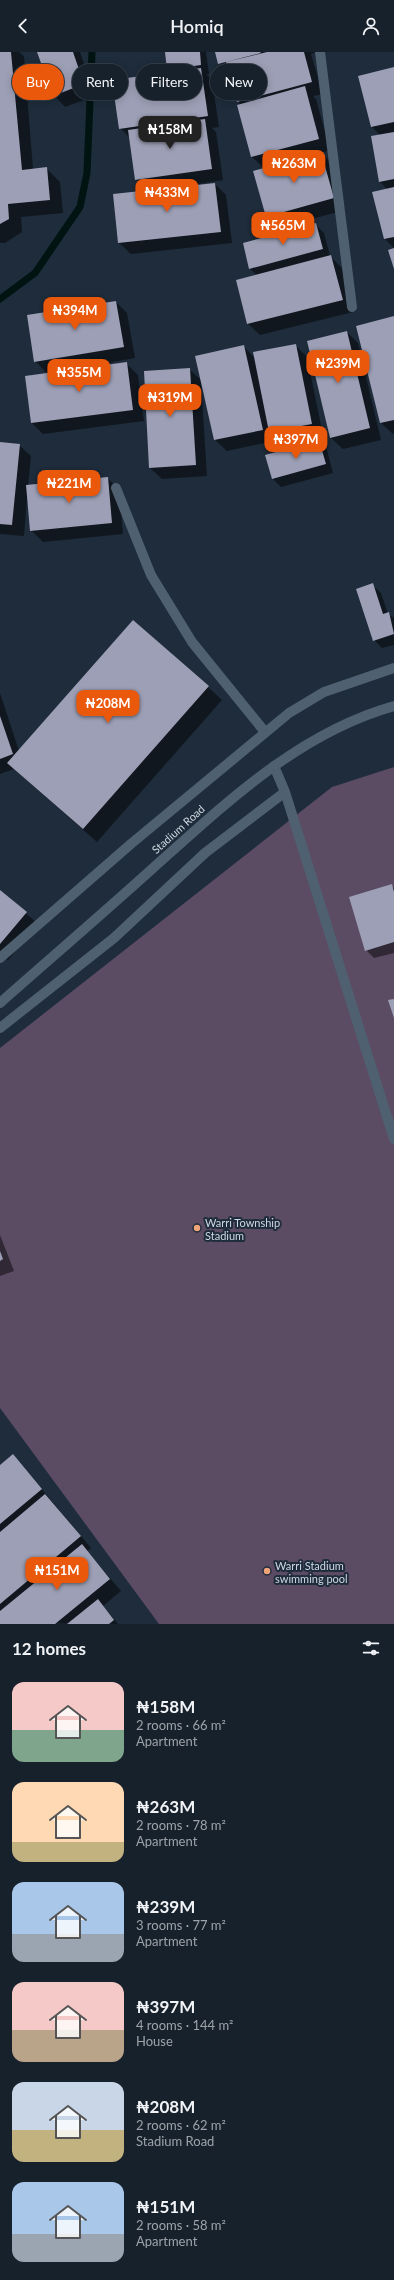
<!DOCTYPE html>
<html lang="en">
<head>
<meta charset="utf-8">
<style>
	:root { --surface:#16212c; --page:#232e38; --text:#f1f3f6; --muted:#9ea3a9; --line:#353e48; --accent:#ea580c }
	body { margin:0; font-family:Lato,sans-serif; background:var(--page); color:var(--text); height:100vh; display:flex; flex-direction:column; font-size:15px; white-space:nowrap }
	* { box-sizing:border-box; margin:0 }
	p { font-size:13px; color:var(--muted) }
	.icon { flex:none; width:22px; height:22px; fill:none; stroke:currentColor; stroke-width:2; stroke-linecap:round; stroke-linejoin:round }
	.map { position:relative; height:1572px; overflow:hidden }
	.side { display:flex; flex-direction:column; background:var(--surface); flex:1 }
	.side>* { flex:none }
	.top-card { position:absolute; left:12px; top:12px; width:370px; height:36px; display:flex; gap:8px }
	.price { position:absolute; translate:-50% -34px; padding:0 9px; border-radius:8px; background:var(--accent); color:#fff; font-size:13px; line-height:26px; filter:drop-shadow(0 1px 2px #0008) }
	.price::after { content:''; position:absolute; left:50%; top:24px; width:12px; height:9px; margin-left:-6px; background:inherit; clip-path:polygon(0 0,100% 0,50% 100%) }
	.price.current { background:#222; color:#fff }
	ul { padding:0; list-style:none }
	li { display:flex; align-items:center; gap:12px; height:100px; padding:0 12px }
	li span { display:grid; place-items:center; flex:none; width:112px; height:80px; border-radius:12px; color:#555 }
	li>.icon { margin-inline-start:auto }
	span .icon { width:48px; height:48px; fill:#fffc; stroke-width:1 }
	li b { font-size:17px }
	h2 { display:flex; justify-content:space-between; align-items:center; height:48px; padding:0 12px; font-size:17px }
	.tag { padding:0 14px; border-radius:18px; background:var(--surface); box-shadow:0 2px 10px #0003,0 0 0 1px var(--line); font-size:14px; line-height:36px }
	.tag.current { background:var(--accent); color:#fff }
	header { display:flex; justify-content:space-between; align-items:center; height:52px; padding:0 12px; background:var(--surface); font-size:18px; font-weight:600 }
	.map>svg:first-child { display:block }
	.green { fill:#5b4c64 }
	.shadow { fill:#0007 }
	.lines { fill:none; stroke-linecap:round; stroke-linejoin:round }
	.stream { stroke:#011411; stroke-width:7 }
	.building { fill:#9d9fb6 }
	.street { stroke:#4f6070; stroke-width:10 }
	.secondary { stroke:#4f6070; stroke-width:10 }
	.poi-dot { fill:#f0a278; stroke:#1e2c3b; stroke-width:1.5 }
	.labels { text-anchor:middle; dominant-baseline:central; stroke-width:4; stroke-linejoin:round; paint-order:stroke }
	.street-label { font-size:11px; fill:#ced8e1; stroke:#1e2c3b }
	.poi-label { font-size:11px; fill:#ced8e1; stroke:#1e2c3b; text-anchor:start }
</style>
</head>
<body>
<header><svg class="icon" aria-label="back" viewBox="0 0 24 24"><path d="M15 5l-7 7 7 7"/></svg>Homiq<svg class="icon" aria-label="person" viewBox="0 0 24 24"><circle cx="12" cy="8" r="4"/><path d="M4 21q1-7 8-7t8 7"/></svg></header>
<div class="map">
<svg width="394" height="1572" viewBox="0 0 394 1572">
	<rect width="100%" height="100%" fill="#1e2c3b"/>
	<path class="green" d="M394,715v857h-235l-159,-216v-360l332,-261z"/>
	<path class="shadow" d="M0,0h19l5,4 9,113 13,-1 14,14 3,31 -42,4 1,15 -17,11h-5z
		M38,0h42l15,44 -30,11 -11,-12z
		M166,0h40l3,22h-3l6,6 7,47 -7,1 4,4 7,48 -25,4 1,2 16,-2 11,11 6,48 -101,11 -12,-11 29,-52 -12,-11 -6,-42 -10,-10 52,-55 -4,-3z
		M216,0h102l-7,2 12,40 -10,2 3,3 14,51 -9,3 12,11 12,46 -67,18 -12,-12 -2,-48 -12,-11 -14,-52h3l-4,-4 -6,-26 -12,-12z
		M394,16v180l-9,-9 -12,-46 15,-3 -8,-8v-47l-8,-8 -12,-51z
		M315,172l9,9 6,23 12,12 11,44 -93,23 -12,-11 -11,-43 20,-6 -7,-6z
		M116,250l11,11 8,45 -62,11v1l53,-7 12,12 6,46 -101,13 -11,-11 16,-49 -13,-13z
		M394,265v117h-1l-12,-11 -24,-97z
		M347,280l11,11 23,97 -38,9 -12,-11z
		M295,293l12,12 16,78 -42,8 -9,-9 2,7 -47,10 -12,-11 -14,-57 6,93 -45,3 -12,-11 39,-99 13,12 41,-35 12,12z
		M318,389l9,9 6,23 -52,14 -8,-8 -7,-23z
		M0,391l19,2 12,11 -3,30 79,-8 12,11 4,45 -80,8 -12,-12 -4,-32 -3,38 -24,-2z
		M372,533l9,8 7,21 6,4v27l-12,3 -8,-8z
		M208,635l14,13 -125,142 -83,-73 -14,5v-81l19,58z
		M391,833l3,3v65l-20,5 -8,-8z
		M0,839l38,33 -30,36 -8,-6z
		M0,1183l14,36 -14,5z
		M13,1403l78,93 -4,3 34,40 -18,15 15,18 -118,-1v-157z"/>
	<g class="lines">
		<path class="stream" d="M0,247l35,-26 45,-66 7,-34 5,-121"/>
	</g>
	<path class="building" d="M0,0h11l11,118 25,-3 3,33 -42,4 1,15 -9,5z
		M37,0h36l11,32 -31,12z
		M165,0h35l1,13 -34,5z
		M215,0h45l1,1 -43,11z
		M267,0h37l8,30 -75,20 -11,-40z
		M394,15v55l-23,5 -13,-51z
		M201,16l7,48 -89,13 -7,-49z
		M305,34l14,53 -68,18 -14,-52z
		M205,67l7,50 -77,11 -7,-50z
		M394,80v47l-15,3 -8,-46z
		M321,100l13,46 -68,19 -13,-46z
		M215,131l6,49 -103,11 -5,-49z
		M394,135v50l-10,2 -12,-47z
		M316,171l7,26 -74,20 -6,-26z
		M394,196v21l-6,-19z
		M331,203l12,45 -96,24 -11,-44z
		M116,249l8,46 -90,15 -7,-47z
		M394,264v104l-14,3 -24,-97z
		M347,279l23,97 -40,10 -23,-97z
		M296,292l16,80 -43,8 -16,-80z
		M244,293l19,85 -49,10 -19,-84z
		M127,310l6,48 -102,13 -6,-47z
		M190,316l6,97 -47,3 -5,-97z
		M319,388l7,24 -54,15 -7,-24z
		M0,390l20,2 -8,81 -12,-1z
		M108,425l4,46 -82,8 -4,-46z
		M373,531l10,31 6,-2 5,22 -21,7 -17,-52z
		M133,568l76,66 -126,143 -76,-66z
		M0,664l13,38 -13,5z
		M392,832l2,8v50l-29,9 -16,-54z
		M0,838l27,22 -27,32z
		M394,947v19l-6,-18z
		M0,1199l3,8 -3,2z
		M13,1402l29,35 -42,35v-59z
		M45,1442l36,42 -81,68v-72z
		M82,1492l28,35 -55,45h-55v-13z
		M98,1547l16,21 -5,4h-42z"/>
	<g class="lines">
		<path class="street" d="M320,0l32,255
			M116,436l35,87 41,67 73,90
			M274,714l11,26 109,347
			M0,976l114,-90 91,-85 80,-61"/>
		<path class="secondary" d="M0,906l132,-115 157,-130 35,-21 70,-24
			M0,951c51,-45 102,-89 152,-134 73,-65 146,-136 242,-163"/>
	</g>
	<g class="poi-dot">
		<circle cx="197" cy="1176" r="4"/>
		<circle cx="267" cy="1519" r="4"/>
	</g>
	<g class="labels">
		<g class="street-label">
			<text transform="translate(178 777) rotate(-42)">Stadium Road</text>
		</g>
		<g class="poi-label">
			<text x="205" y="1170">Warri Township<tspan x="205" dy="13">Stadium</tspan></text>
			<text x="275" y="1513">Warri Stadium<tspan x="275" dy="13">swimming pool</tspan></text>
		</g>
	</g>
</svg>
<b class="price current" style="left:170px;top:98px">₦158M</b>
<b class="price" style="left:294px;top:132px">₦263M</b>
<b class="price" style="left:167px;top:161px">₦433M</b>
<b class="price" style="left:283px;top:194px">₦565M</b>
<b class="price" style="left:75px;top:279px">₦394M</b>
<b class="price" style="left:338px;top:332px">₦239M</b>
<b class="price" style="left:79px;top:341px">₦355M</b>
<b class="price" style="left:170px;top:366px">₦319M</b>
<b class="price" style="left:296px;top:408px">₦397M</b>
<b class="price" style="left:69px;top:452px">₦221M</b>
<b class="price" style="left:108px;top:672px">₦208M</b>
<b class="price" style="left:57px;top:1539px">₦151M</b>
<div class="top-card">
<a class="tag current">Buy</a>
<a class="tag">Rent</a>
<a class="tag">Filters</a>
<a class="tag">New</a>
</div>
</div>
<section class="side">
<h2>12 homes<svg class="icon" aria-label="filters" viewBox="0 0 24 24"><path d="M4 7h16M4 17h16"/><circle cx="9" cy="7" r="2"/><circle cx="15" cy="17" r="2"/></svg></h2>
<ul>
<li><span style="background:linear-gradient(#f6c9c9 60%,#7fa58c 0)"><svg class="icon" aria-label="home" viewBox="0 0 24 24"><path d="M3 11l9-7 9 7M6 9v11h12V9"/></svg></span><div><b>₦158M</b><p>2 rooms · 66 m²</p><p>Apartment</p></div></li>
<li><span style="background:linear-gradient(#ffd9b3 75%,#c2b280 0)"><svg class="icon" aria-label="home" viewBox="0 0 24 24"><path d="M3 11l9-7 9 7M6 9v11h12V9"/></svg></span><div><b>₦263M</b><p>2 rooms · 78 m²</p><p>Apartment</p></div></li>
<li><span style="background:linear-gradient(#a9c7e8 65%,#9aa5b1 0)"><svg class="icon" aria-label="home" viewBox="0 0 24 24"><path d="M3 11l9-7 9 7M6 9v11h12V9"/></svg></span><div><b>₦239M</b><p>3 rooms · 77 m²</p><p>Apartment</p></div></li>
<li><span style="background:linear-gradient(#f6c9c9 60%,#b9a48a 0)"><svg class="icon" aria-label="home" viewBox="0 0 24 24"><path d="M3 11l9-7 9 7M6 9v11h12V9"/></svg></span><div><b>₦397M</b><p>4 rooms · 144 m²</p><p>House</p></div></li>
<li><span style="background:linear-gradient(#c9d6e8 60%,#c2b280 0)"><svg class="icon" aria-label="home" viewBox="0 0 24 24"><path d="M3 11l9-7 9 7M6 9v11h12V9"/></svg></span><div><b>₦208M</b><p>2 rooms · 62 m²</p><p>Stadium Road</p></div></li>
<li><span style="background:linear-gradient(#a9c7e8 65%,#9aa5b1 0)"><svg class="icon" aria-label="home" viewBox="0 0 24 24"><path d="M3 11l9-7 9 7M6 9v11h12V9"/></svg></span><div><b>₦151M</b><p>2 rooms · 58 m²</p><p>Apartment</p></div></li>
</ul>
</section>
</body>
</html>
